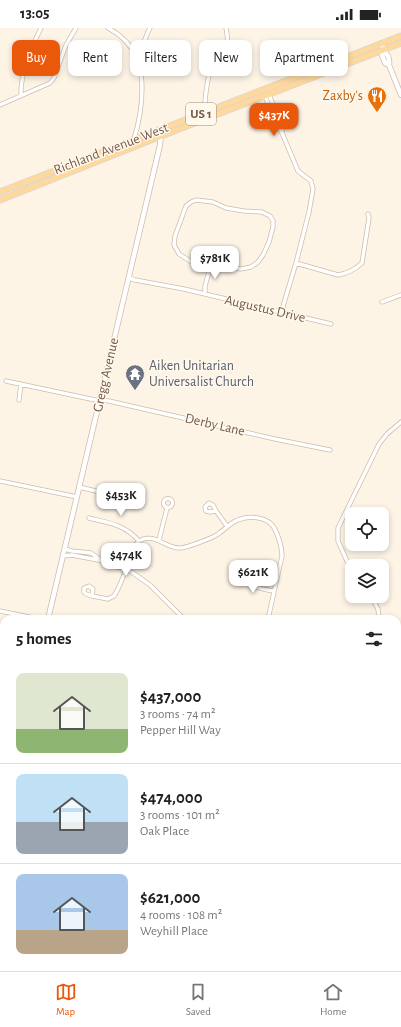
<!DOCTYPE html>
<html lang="en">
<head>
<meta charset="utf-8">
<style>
	:root { --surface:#fff; --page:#f2f2f2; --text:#222; --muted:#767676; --line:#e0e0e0; --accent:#ea580c }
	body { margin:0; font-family:"Alegreya Sans",sans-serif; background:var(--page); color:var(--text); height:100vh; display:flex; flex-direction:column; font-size:15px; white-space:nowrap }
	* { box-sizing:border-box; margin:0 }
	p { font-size:13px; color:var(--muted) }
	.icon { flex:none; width:22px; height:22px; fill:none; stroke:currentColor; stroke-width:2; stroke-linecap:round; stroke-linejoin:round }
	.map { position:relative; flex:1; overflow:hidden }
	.sheet { position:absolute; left:0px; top:587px; width:401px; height:356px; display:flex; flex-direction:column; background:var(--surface); border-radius:12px 12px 0 0; box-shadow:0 2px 6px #0003 }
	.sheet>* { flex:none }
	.hud { position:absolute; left:12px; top:12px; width:377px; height:36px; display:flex; gap:8px }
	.controls { position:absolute; left:345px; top:479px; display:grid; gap:8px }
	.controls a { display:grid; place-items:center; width:44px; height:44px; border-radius:8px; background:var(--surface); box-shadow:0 2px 6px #0003; font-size:20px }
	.price { position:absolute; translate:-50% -34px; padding:0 9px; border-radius:8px; background:#fff; color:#222; font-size:13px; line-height:26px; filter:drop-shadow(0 1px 2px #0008) }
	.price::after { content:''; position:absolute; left:50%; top:24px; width:12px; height:9px; margin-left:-6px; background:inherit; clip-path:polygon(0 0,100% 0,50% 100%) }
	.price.on { background:var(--accent); color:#fff }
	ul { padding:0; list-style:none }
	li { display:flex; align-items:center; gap:12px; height:100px; padding:0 16px }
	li+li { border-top:1px solid var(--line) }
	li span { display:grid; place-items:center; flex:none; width:112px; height:80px; border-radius:8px; color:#555 }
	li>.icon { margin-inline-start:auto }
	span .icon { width:48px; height:48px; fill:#fffc; stroke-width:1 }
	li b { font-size:17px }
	h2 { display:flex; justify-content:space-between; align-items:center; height:48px; padding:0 16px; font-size:17px }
	.tag { padding:0 14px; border-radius:8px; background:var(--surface); box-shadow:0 2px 6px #0003; font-size:14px; line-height:36px }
	.tag.on { background:var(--accent); color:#fff }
	.status { display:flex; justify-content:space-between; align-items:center; height:28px; padding:0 20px; background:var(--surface); direction:ltr }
	.status svg { height:11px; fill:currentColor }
	.tabs { display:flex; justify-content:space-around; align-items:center; height:56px; border-top:1px solid var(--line); background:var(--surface); font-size:11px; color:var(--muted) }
	.tabs a { display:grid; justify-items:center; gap:2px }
	.tabs .on { color:var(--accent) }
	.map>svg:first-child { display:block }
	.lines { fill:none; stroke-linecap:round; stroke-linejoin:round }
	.minor-casing { stroke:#cfbcab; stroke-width:5 }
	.tertiary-casing { stroke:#cfbcab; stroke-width:6 }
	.primary-casing { stroke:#dcd4d0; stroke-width:7 }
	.minor { stroke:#fff; stroke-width:3.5 }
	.tertiary { stroke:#fff; stroke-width:4.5 }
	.primary { stroke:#fed99d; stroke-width:5.5 }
	.labels { text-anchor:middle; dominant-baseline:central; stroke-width:3; stroke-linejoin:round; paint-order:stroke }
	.shield { fill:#fff8ed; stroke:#a0897a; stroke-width:1 }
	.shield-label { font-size:13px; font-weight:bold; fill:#785a49 }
	.food-label { font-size:14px; fill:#c56008; stroke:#fff8ed; text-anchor:end }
	.street-label { font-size:14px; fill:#785a49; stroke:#fff8ed }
	.worship-label { font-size:14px; fill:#5b616d; stroke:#fff8ed; text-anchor:start }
</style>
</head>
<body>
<div class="status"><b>13:05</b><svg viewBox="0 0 49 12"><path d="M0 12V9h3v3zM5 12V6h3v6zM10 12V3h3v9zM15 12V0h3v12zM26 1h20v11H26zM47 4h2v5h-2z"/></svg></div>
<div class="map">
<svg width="401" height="943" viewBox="0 0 401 943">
	<rect width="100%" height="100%" fill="#fdf4e6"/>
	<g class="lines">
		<g class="minor-casing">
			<path id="minor" d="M108,0c14,7 23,17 30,31
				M21,67c-1,-22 10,-47 20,-67
				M269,67l13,31v7
				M265,68l10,25 7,12 16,38 13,10 2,8 -4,23 -13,51 -15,50
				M0,77l50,-22 4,-5 12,-33 10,-17
				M206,85c-3,-8 2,-41 7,-49 4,-6 11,-11 13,-17 3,-6 1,-13 0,-19
				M134,111c5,-16 8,-34 8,-51 0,-10 -2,-19 -3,-28 0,-5 8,-27 11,-32
				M196,172l17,2 13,6 18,3 18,1 8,4 3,5v6l-4,15 -6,13 -5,7 -7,5 -10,2 -51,-8 -11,-7 -5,-9 1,-9 11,-30 5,-4z
				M296,235l42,12c8,-1 18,-6 24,-12l7,-45 -1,-4
				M129,250l6,2 49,9 147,35
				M205,266v-8l6,-22
				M382,274l19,-7
				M6,353l94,20
				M100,371l175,40 55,11
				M19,372l2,-16
				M0,453l77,16
				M79,459l46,11 6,-1 3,-2
				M163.5 475a4.5 4.5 0 1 1 9 0a4.5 4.5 0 1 1-9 0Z
				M209,475l4,2 3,6 -6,1 -4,-1 -1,-4z
				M216,483l11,15
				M89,490c20,5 35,6 50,23
				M159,512l8,-32
				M65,521l7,2 19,2 10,7h8l8,7 9,1 24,17 34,34
				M63,528l9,-1 31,6
				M352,544l-14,-31v-13l41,-84 8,-10 14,-12
				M247,549c5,12 16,12 27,14
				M89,558l4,3 -1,7 -6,-2 -2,-2v-4z
				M92,568l16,3 6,-3c5,-8 9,-18 12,-27 3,-10 4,-20 12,-27 15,-12 29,8 43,6 7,-1 32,-10 37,-14 8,-5 13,-13 23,-15 8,-3 22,-2 29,4 7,5 12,25 12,33l-14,63
				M371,568l7,13 1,10
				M0,583l34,7h14
				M397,644l4,-9
				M0,735l4,1
				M0,801l4,1
				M118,939l2,4
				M180,939l2,4
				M242,939l2,4
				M306,939l2,4
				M372,939l1,4
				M24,943l1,-4
				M81,943l1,-4"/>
		</g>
		<g class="tertiary-casing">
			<path id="tertiary" d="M382,15l1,7 -1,5 3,8 4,2
				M383,22c5,4 7,9 6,15l12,30
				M48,591l112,-474 1,-12
				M0,793l4,-17
				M397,922l4,-2
				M351,943l9,-4"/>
		</g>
		<g class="primary-casing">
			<path id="primary" d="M0,164l401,-156
				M0,172l161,-64 240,-93"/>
		</g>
		<use href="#minor" class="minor"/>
		<use href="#tertiary" class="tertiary"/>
		<use href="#primary" class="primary"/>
	</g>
	<defs>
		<g id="restaurant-pin" transform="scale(1)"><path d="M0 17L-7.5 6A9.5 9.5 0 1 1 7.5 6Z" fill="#e8710a" stroke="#fff8ed"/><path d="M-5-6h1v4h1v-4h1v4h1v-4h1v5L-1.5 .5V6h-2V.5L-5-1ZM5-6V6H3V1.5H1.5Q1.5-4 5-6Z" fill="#fff"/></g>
		<g id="temple-pin" transform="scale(1)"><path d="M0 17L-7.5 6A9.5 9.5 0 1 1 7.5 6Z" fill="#6b7280" stroke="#fff8ed"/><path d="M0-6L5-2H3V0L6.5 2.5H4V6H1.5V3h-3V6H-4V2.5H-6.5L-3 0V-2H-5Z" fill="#fff"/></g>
	</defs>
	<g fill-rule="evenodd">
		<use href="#restaurant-pin" x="377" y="68"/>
		<use href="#temple-pin" x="135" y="346"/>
	</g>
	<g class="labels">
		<rect class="shield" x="186" y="75" width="30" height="22" rx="3"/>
		<g class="shield-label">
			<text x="201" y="86">US 1</text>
		</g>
		<g class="food-label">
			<text x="363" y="68">Zaxby's</text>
		</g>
		<g class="street-label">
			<text transform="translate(111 121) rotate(-21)">Richland Avenue West</text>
			<text transform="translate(265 281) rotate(13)">Augustus Drive</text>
			<text transform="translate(106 347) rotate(-77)">Gregg Avenue</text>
			<text transform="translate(215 397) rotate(13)">Derby Lane</text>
		</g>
		<g class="worship-label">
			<text x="149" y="338">Aiken Unitarian<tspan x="149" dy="16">Universalist Church</tspan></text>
		</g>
	</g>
</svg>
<div class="controls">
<a><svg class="icon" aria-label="locate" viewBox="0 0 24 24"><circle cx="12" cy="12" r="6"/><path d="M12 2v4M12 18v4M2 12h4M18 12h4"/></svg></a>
<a><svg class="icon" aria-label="layers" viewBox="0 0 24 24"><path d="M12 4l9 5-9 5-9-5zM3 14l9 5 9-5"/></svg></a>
</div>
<b class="price on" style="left:274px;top:109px">$437K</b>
<b class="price" style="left:215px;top:252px">$781K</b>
<b class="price" style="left:121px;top:489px">$453K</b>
<b class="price" style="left:126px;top:549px">$474K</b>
<b class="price" style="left:253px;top:566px">$621K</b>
<div class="hud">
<a class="tag on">Buy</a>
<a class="tag">Rent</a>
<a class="tag">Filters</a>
<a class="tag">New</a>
<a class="tag">Apartment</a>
</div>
<section class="sheet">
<h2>5 homes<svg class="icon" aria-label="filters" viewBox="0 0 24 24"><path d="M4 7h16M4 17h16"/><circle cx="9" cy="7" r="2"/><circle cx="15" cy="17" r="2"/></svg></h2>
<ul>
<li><span style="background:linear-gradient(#dfe7d0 70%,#8fb573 0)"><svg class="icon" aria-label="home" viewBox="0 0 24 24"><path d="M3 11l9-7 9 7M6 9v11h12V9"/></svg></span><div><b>$437,000</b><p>3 rooms · 74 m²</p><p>Pepper Hill Way</p></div></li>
<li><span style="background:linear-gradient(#bfe0f5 60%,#9aa5b1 0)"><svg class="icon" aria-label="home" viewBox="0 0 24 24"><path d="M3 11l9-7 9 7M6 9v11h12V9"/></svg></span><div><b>$474,000</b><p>3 rooms · 101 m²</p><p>Oak Place</p></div></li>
<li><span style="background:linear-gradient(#a9c7e8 70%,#b9a48a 0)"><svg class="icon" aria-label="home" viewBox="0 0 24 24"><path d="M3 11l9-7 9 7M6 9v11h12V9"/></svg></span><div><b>$621,000</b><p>4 rooms · 108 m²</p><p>Weyhill Place</p></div></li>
</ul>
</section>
</div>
<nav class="tabs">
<a class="on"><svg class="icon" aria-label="map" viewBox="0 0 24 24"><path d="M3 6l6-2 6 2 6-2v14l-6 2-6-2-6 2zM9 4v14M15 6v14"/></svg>Map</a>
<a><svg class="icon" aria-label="saved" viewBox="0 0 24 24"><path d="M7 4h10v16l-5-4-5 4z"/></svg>Saved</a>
<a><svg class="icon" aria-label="home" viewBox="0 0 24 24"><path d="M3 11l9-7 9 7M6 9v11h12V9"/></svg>Home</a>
</nav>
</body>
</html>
